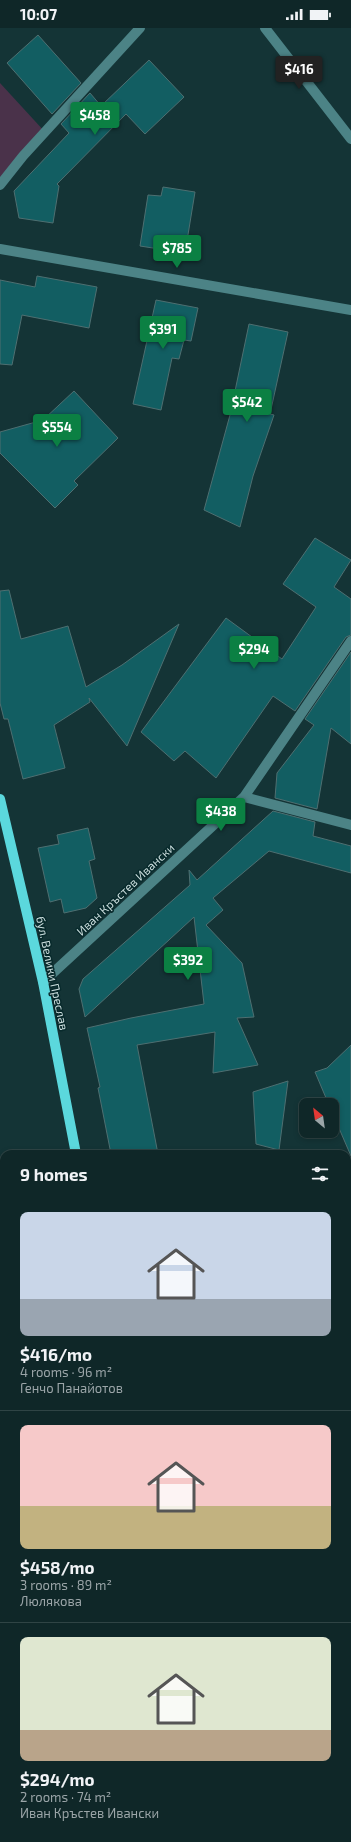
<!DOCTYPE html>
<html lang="en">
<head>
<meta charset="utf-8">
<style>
	:root { --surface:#0f2728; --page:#1d3334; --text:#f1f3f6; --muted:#9ba5a8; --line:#2f4445; --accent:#0b8043 }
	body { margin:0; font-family:"Exo 2",sans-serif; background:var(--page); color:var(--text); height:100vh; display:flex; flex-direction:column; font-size:15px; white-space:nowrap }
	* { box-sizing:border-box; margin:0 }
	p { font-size:13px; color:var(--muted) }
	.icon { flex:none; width:22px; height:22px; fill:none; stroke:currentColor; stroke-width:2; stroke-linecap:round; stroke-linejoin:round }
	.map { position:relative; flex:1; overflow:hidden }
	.details { position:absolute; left:0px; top:1122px; width:351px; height:692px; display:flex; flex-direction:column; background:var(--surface); border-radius:12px 12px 0 0; box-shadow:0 2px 6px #0003,0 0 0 1px var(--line) }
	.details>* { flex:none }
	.needle { width:26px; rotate:331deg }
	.tools { position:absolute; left:299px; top:1070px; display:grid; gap:8px }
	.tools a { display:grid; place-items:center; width:40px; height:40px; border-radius:8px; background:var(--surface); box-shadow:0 2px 6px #0003,0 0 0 1px var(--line); font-size:20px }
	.price { position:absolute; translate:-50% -34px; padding:0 9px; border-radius:4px; background:var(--accent); color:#fff; font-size:13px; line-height:26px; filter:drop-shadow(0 1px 2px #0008) }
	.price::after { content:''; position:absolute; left:50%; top:24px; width:12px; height:9px; margin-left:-6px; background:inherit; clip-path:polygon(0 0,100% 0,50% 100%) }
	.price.selected { background:#222; color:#fff }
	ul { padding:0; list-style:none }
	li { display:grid; align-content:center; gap:8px; height:212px; padding:0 20px }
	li+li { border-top:1px solid var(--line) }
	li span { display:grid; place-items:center; height:124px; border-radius:8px; color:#555 }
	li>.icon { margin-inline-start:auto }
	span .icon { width:72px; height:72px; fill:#fffc; stroke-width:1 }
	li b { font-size:17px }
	h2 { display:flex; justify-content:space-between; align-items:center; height:48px; padding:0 20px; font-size:17px }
	.status { display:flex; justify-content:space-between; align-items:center; height:28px; padding:0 20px; background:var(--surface); direction:ltr }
	.status svg { height:11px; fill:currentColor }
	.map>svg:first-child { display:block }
	.green { fill:#4a324a }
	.building { fill:#125e62; stroke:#4e6f71 }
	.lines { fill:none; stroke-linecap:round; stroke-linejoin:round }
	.minor { stroke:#4c8386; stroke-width:10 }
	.major { stroke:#5bd8dd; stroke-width:10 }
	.labels { text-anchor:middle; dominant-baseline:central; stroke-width:3; stroke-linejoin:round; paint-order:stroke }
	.street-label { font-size:12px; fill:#cddfdf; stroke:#082a2c }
</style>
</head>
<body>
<div class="status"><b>10:07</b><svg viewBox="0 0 49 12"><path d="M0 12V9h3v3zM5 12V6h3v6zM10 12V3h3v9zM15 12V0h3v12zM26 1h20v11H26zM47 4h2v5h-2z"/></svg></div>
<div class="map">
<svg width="351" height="1814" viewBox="0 0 351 1814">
	<rect width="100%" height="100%" fill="#143436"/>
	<path class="green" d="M0,55l45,49 -45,53z"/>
	<path class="building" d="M38,7l43,48 -29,31 -45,-51z
		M149,32l35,37 -39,37 -19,-20 -69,70 2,2 -6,37 -34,-5 -5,-27 55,-58 -8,-9 29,-31 11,13z
		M163,159l32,5 -10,61 -45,-7 8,-51 13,1z
		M37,248l60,11 -8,41 -67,-13 -10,50 -12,-1v-84l35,7z
		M156,272l42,8 -7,33 -7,-1 -5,19 -7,-1 -11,52 -28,-6z
		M249,296l39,8 -18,82 4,1 -21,61 -13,51 -36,-17 26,-95z
		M74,363l44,47 -44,43 4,4 -23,23 -55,-55v-21l43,-12z
		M315,510l36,22 -17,27 17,12v36l-5,2 -51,74 -22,-15 -57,82 -31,-27 -11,10 -33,-29 85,-114 56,41 34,-52 -33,-23z
		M9,562l12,49 47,-13 18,61 36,-22 57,-41 -52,122 -38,-48 1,4 -36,23 11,43 -42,11 -15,-60h-4l-4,-16v-112z
		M351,624v92l-20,-16 -14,81 -42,-11 2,-25 37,-48 -9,-6z
		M273,783l42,11 -2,14 38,10v27l-82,-22 -56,47 10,12 -17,15 36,38 12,54 -17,1 21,47 -45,8 2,-41 -78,13 21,109h-47l-13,-66 2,-1 -13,-59 44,-10 73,-14 -10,-87 -109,100 -6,-28 4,-10 107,-94 -1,-15 8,10z
		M88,800l7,31 -6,2 8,37 -11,10 -22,5 -3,-14 -11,3 -12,-54 21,-4 -2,-9z
		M351,1017v111l-19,-44v-7h-3l-14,-33 12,-4z
		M288,1053l-9,69 -23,-6 -3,-52z"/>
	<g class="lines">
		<path class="minor" d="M265,0l86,111
			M0,157l23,-29 117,-128
			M0,221l351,61
			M244,769l107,28
			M43,954l201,-185 107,-156
			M347,1244l4,1
			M0,1257l4,-1
			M0,1507l4,-1
			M347,1758l4,-1"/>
		<path class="major" d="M0,771l43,183 33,172
			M201,1810v4"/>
	</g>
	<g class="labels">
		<g class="street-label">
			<text transform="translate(125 861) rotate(-43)">Иван Кръстев Ивански</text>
			<text transform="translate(53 945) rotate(78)">бул. Велики Преслав</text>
		</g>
	</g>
</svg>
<div class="tools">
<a><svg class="needle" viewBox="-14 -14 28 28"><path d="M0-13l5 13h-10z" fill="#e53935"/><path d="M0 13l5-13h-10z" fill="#9ba5a8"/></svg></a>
</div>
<b class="price selected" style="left:299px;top:62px">$416</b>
<b class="price" style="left:95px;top:108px">$458</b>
<b class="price" style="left:177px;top:241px">$785</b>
<b class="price" style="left:163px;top:322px">$391</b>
<b class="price" style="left:247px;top:395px">$542</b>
<b class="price" style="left:57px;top:420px">$554</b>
<b class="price" style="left:254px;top:642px">$294</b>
<b class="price" style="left:221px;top:804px">$438</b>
<b class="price" style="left:188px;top:953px">$392</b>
<section class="details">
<h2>9 homes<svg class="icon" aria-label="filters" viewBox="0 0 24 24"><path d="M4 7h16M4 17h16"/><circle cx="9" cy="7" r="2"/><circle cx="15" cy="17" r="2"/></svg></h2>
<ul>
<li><span style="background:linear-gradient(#c9d6e8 70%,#9aa5b1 0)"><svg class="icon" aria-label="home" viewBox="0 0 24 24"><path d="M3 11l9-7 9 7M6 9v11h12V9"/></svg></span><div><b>$416/mo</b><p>4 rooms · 96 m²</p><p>Генчо Панайотов</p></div></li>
<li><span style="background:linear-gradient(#f6c9c9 65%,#c2b280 0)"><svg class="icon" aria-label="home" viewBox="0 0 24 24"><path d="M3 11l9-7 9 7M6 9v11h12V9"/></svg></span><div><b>$458/mo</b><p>3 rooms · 89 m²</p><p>Люлякова</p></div></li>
<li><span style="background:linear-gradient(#dfe7d0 75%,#b9a48a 0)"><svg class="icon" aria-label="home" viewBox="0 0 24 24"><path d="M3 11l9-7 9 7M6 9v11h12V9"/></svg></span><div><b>$294/mo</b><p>2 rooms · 74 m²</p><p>Иван Кръстев Ивански</p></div></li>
</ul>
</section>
</div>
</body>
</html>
